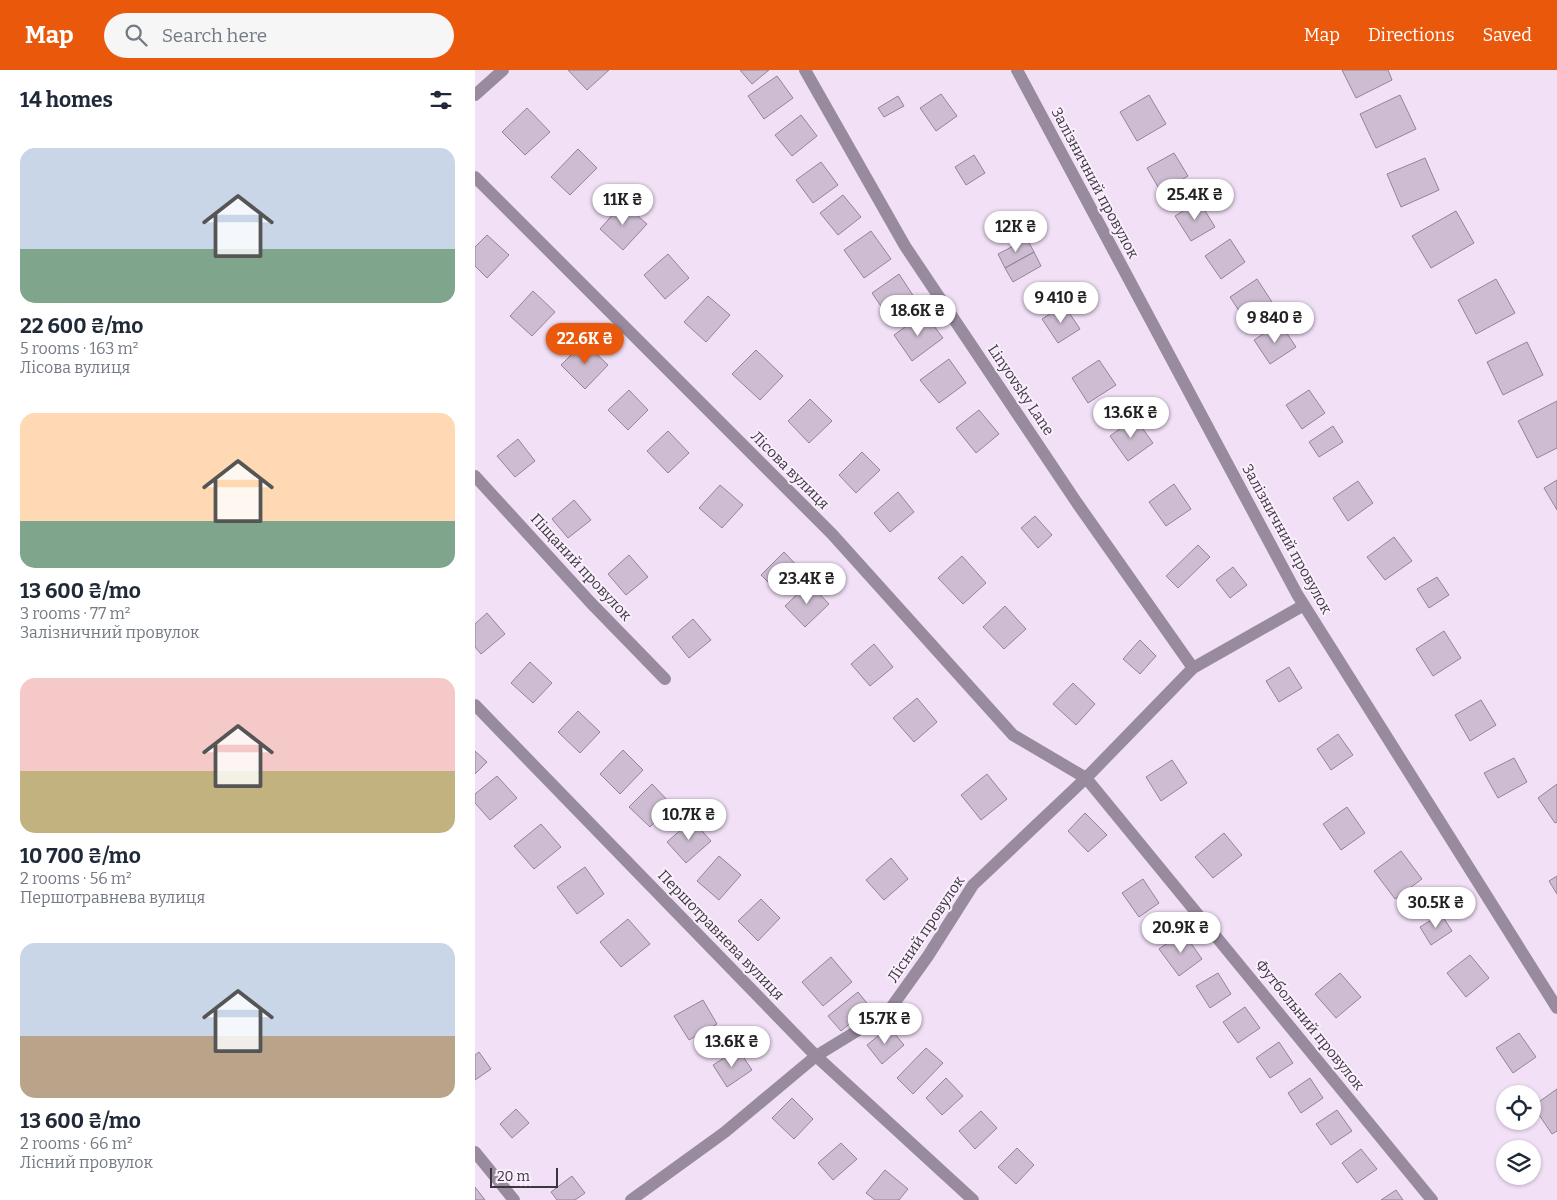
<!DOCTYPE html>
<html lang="en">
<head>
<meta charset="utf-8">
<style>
	:root { --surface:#fff; --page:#f6f6f7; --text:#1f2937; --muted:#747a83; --accent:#ea580c }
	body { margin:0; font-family:Bitter,serif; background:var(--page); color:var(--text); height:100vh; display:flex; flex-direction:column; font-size:19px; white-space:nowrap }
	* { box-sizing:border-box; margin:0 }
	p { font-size:16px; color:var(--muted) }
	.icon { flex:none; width:28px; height:28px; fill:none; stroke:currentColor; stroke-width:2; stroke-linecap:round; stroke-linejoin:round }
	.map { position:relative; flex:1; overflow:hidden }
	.panel { display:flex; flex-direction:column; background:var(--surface); width:475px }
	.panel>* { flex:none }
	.buttons { position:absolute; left:1021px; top:1015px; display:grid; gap:10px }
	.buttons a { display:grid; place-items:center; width:45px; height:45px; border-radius:50%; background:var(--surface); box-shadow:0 1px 4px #0004; font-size:25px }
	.scale { position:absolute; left:15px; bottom:12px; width:68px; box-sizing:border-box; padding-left:5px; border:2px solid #3c363e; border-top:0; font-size:14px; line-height:18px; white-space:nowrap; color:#3c363e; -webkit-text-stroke:4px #faf0fd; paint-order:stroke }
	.price { position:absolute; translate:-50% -42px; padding:0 11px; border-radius:18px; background:#fff; color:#222; font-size:16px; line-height:32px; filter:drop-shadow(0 1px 2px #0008) }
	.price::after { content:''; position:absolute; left:50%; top:30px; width:15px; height:11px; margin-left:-8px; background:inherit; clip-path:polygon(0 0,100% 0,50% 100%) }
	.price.current { background:var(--accent); color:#fff }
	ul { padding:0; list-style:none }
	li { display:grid; align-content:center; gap:10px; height:265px; padding:0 20px }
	li span { display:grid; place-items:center; height:155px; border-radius:15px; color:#555 }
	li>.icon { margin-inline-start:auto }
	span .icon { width:90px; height:90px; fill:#fffc; stroke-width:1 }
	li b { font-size:21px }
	h2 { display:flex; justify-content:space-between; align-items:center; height:60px; padding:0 20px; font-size:21px }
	header { display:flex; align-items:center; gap:30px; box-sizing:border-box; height:70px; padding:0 25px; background:var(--accent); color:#fff }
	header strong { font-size:24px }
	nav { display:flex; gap:28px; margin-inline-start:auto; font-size:18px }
	.search { width:350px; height:45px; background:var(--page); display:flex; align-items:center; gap:12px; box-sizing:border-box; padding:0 18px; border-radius:28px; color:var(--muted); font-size:19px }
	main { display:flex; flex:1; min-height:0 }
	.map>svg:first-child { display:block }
	.building { fill:#cebdd2; stroke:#938498 }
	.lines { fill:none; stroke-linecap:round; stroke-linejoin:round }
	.minor { stroke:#998b9e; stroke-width:12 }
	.labels { text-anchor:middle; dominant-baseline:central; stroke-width:4; stroke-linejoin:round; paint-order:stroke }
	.street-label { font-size:15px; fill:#3c363e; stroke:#faf0fd }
</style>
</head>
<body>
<header>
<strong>Map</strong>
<div class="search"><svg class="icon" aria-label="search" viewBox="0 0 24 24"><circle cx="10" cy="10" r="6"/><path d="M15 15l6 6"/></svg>Search here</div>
<nav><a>Map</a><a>Directions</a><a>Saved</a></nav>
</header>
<main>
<section class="panel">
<h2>14 homes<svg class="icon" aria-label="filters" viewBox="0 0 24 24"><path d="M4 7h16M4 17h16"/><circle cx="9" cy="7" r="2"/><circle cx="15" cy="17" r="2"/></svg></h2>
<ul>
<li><span style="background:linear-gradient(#c9d6e8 65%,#7fa58c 0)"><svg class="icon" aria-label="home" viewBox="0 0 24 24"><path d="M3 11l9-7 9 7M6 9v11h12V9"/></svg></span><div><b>22 600 ₴/mo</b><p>5 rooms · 163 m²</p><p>Лісова вулиця</p></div></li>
<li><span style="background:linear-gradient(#ffd9b3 70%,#7fa58c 0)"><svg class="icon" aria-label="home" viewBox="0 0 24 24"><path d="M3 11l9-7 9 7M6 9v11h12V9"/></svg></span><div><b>13 600 ₴/mo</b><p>3 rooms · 77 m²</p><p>Залізничний провулок</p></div></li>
<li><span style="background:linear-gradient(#f6c9c9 60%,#c2b280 0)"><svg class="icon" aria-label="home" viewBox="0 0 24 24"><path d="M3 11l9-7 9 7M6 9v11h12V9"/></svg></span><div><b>10 700 ₴/mo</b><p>2 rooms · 56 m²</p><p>Першотравнева вулиця</p></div></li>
<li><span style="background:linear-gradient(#c9d6e8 60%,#b9a48a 0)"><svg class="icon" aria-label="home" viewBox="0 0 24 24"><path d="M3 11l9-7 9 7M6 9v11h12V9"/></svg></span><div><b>13 600 ₴/mo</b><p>2 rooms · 66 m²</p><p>Лісний провулок</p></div></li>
</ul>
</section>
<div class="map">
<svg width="1082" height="1130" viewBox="0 0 1082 1130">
	<rect width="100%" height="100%" fill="#f1e0f6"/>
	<path class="building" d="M93,0h41l-22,20z
		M265,0h29l-17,14z
		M867,0h46l4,10 -36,18z
		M302,6l16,22 -29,21 -16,-23z
		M466,24l16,22 -21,15 -16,-23z
		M674,25l17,29 -29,17 -17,-29z
		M925,25l16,34 -40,19 -16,-34z
		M423,26l6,10 -20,11 -6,-9z
		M52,38l23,24 -25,23 -23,-23z
		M326,45l16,21 -25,20 -17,-21z
		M103,79l19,19 -27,27 -19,-18z
		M699,83l14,23 -27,16 -14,-24z
		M499,85l11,18 -19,12 -11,-18z
		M950,88l14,32 -38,17 -14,-33z
		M346,92l17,23 -25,18 -17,-23z
		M368,125l18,22 -23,18 -18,-22z
		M724,131l16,26 -24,14 -16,-25z
		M148,133l24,21 -24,26 -23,-21z
		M981,141l18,32 -43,25 -19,-32z
		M396,161l20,28 -27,19 -20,-28z
		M12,165l22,20 -22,23 -12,-12v-19z
		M552,169l7,13 -29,16 -7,-14z
		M755,169l15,23 -24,17 -16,-23z
		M559,182l7,14 -28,16 -8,-14z
		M193,184l21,24 -24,21 -21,-24z
		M424,204l17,26 -27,18 -17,-25z
		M782,209l15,23 -27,18 -15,-23z
		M1021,209l19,34 -39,21 -18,-34z
		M58,221l22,21 -23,24 -22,-20z
		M233,226l22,19 -24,27 -22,-20z
		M589,235l16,24 -22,14 -16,-24z
		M449,243l19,25 -31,23 -18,-26z
		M805,253l16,24 -26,17 -16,-24z
		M109,272l24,23 -23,24 -24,-24z
		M1052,272l16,33 -40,20 -16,-33z
		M281,280l27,26 -23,24 -28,-26z
		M474,289l17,24 -27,20 -19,-23z
		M624,290l17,25 -28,18 -16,-25z
		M154,320l19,20 -20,20 -20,-20z
		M834,320l16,23 -23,16 -16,-24z
		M335,329l22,22 -23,22 -21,-22z
		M1082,331v47l-20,10 -19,-37z
		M504,340l20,24 -23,19 -20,-25z
		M660,348l18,25 -25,18 -18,-25z
		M858,356l10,16 -24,15 -10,-15z
		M193,361l21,22 -21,20 -21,-22z
		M43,369l17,22 -20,16 -18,-21z
		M387,382l18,18 -24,23 -17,-18z
		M1082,410v30l-13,-22z
		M883,411l15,22 -25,18 -15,-23z
		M699,414l17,25 -25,17 -17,-24z
		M245,415l23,20 -21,23 -23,-20z
		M423,422l16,20 -24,20 -16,-19z
		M99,430l17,20 -23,18 -16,-19z
		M560,446l17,19 -14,13 -17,-20z
		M919,467l18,24 -27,19 -18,-23z
		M723,475l12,12 -32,31 -12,-12z
		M309,482l17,18 -23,22 -17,-17z
		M154,485l19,22 -22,18 -18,-21z
		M487,486l24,27 -23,21 -25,-26z
		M758,497l14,18 -17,13 -14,-18z
		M962,507l12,18 -20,13 -12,-19z
		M334,513l20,21 -24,23 -20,-21z
		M530,536l21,23 -22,20 -21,-22z
		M12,543l18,21 -24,20 -6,-7v-23z
		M218,549l18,21 -22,18 -17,-21z
		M969,561l17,27 -28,18 -17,-27z
		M665,570l16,16 -16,18 -17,-15z
		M399,574l19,23 -23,19 -19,-22z
		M55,592l22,21 -19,20 -22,-20z
		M814,597l13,21 -23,14 -13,-21z
		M598,613l22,21 -19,21 -23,-21z
		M442,628l20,24 -23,20 -21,-24z
		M1006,630l15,25 -26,16 -15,-26z
		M103,641l22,21 -20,21 -22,-21z
		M863,664l15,21 -22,15 -14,-21z
		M148,680l20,20 -23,24 -20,-20z
		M0,681l12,11 -12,12z
		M1039,688l13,24 -29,16 -14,-25z
		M697,690l15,23 -26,18 -15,-24z
		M512,704l20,25 -26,21 -20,-25z
		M22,706l20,22 -27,22 -15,-17v-9z
		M177,714l20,21 -22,22 -21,-20z
		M1082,714v38l-2,1 -17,-25z
		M872,737l18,26 -24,17 -18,-26z
		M610,743l22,22 -19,17 -20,-21z
		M217,750l19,21 -25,22 -19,-21z
		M66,754l20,23 -27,22 -20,-23z
		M749,763l18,22 -29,23 -18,-21z
		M926,781l21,28 -27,20 -21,-28z
		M244,786l22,19 -22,25 -22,-19z
		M416,788l17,21 -24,21 -18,-20z
		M110,797l19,27 -27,20 -20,-27z
		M1082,806v18l-8,-13z
		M668,809l16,24 -20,14 -17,-24z
		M286,829l19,19 -22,23 -20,-20z
		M966,844l11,17 -21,14 -11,-18z
		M153,849l22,25 -29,23 -21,-25z
		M708,862l19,27 -23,17 -20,-27z
		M995,885l19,23 -23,19 -19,-24z
		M356,887l21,25 -29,24 -21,-24z
		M743,903l13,21 -21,14 -14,-22z
		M865,903l21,24 -25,21 -21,-24z
		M383,922l12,15 -29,24 -13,-15z
		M228,930l14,24 -28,16 -15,-24z
		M770,937l15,21 -22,15 -15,-21z
		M414,957l15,18 -22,19 -15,-19z
		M1044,963l17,24 -23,16 -17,-25z
		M804,972l14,21 -23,15 -14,-20z
		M451,978l17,15 -30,31 -16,-16z
		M263,979l14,21 -25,17 -14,-22z
		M4,982l12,17 -16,11v-25z
		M471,1008l17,18 -21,19 -16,-17z
		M835,1008l13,20 -22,15 -13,-20z
		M1082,1019v42l-5,3 -19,-28z
		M317,1028l21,21 -19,20 -22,-21z
		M41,1039l13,14 -17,15 -12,-14z
		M862,1040l15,21 -21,14 -15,-21z
		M506,1041l16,17 -22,21 -16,-18z
		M366,1073l16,16 -24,21 -15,-17z
		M542,1078l17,17 -18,19 -18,-17z
		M886,1079l16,20 -20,14 -15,-20z
		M410,1100l23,19 -9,11h-24l-9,-7z
		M97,1106l13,17 -10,7h-18l-6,-8z
		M0,1117l10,13h-10z
		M921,1120l7,10h-22z"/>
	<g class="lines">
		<path class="minor" d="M330,0l100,176 172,257 116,165
			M542,0l280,524 260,414
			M0,25l28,-25
			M0,107l357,357 181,201 73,43 346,422
			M0,406l116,127 74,76
			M0,635l341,351 157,144
			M0,1082l39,48
			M156,1130l94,-68 91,-76 72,-44 40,-56 45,-71 113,-107 107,-110 111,-63"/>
	</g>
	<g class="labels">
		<g class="street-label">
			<text transform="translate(620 113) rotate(62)">Залізничний провулок</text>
			<text transform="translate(546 320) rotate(56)">Linyovsky Lane</text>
			<text transform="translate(315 400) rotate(45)">Лісова вулиця</text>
			<text transform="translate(812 469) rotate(61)">Залізничний провулок</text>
			<text transform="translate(106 497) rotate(47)">Піщаний провулок</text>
			<text transform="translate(451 859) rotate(-56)">Лісний провулок</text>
			<text transform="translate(246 865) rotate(46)">Першотравнева вулиця</text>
			<text transform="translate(835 955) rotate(51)">Футбольний провулок</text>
		</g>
	</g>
</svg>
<div class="buttons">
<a><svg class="icon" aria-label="locate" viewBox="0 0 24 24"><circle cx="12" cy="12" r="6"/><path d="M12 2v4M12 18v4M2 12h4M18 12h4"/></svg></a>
<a><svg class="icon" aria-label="layers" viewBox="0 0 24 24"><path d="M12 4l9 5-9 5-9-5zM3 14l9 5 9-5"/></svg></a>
</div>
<div class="scale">20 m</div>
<b class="price" style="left:720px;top:151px">25.4K ₴</b>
<b class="price" style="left:148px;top:156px">11K ₴</b>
<b class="price" style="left:541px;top:183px">12K ₴</b>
<b class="price" style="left:586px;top:254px">9 410 ₴</b>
<b class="price" style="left:443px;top:267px">18.6K ₴</b>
<b class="price" style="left:800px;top:274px">9 840 ₴</b>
<b class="price current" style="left:110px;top:295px">22.6K ₴</b>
<b class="price" style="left:656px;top:369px">13.6K ₴</b>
<b class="price" style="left:332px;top:535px">23.4K ₴</b>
<b class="price" style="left:214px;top:771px">10.7K ₴</b>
<b class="price" style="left:961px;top:859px">30.5K ₴</b>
<b class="price" style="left:706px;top:884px">20.9K ₴</b>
<b class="price" style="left:410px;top:975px">15.7K ₴</b>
<b class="price" style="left:257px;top:998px">13.6K ₴</b>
</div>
</main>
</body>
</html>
